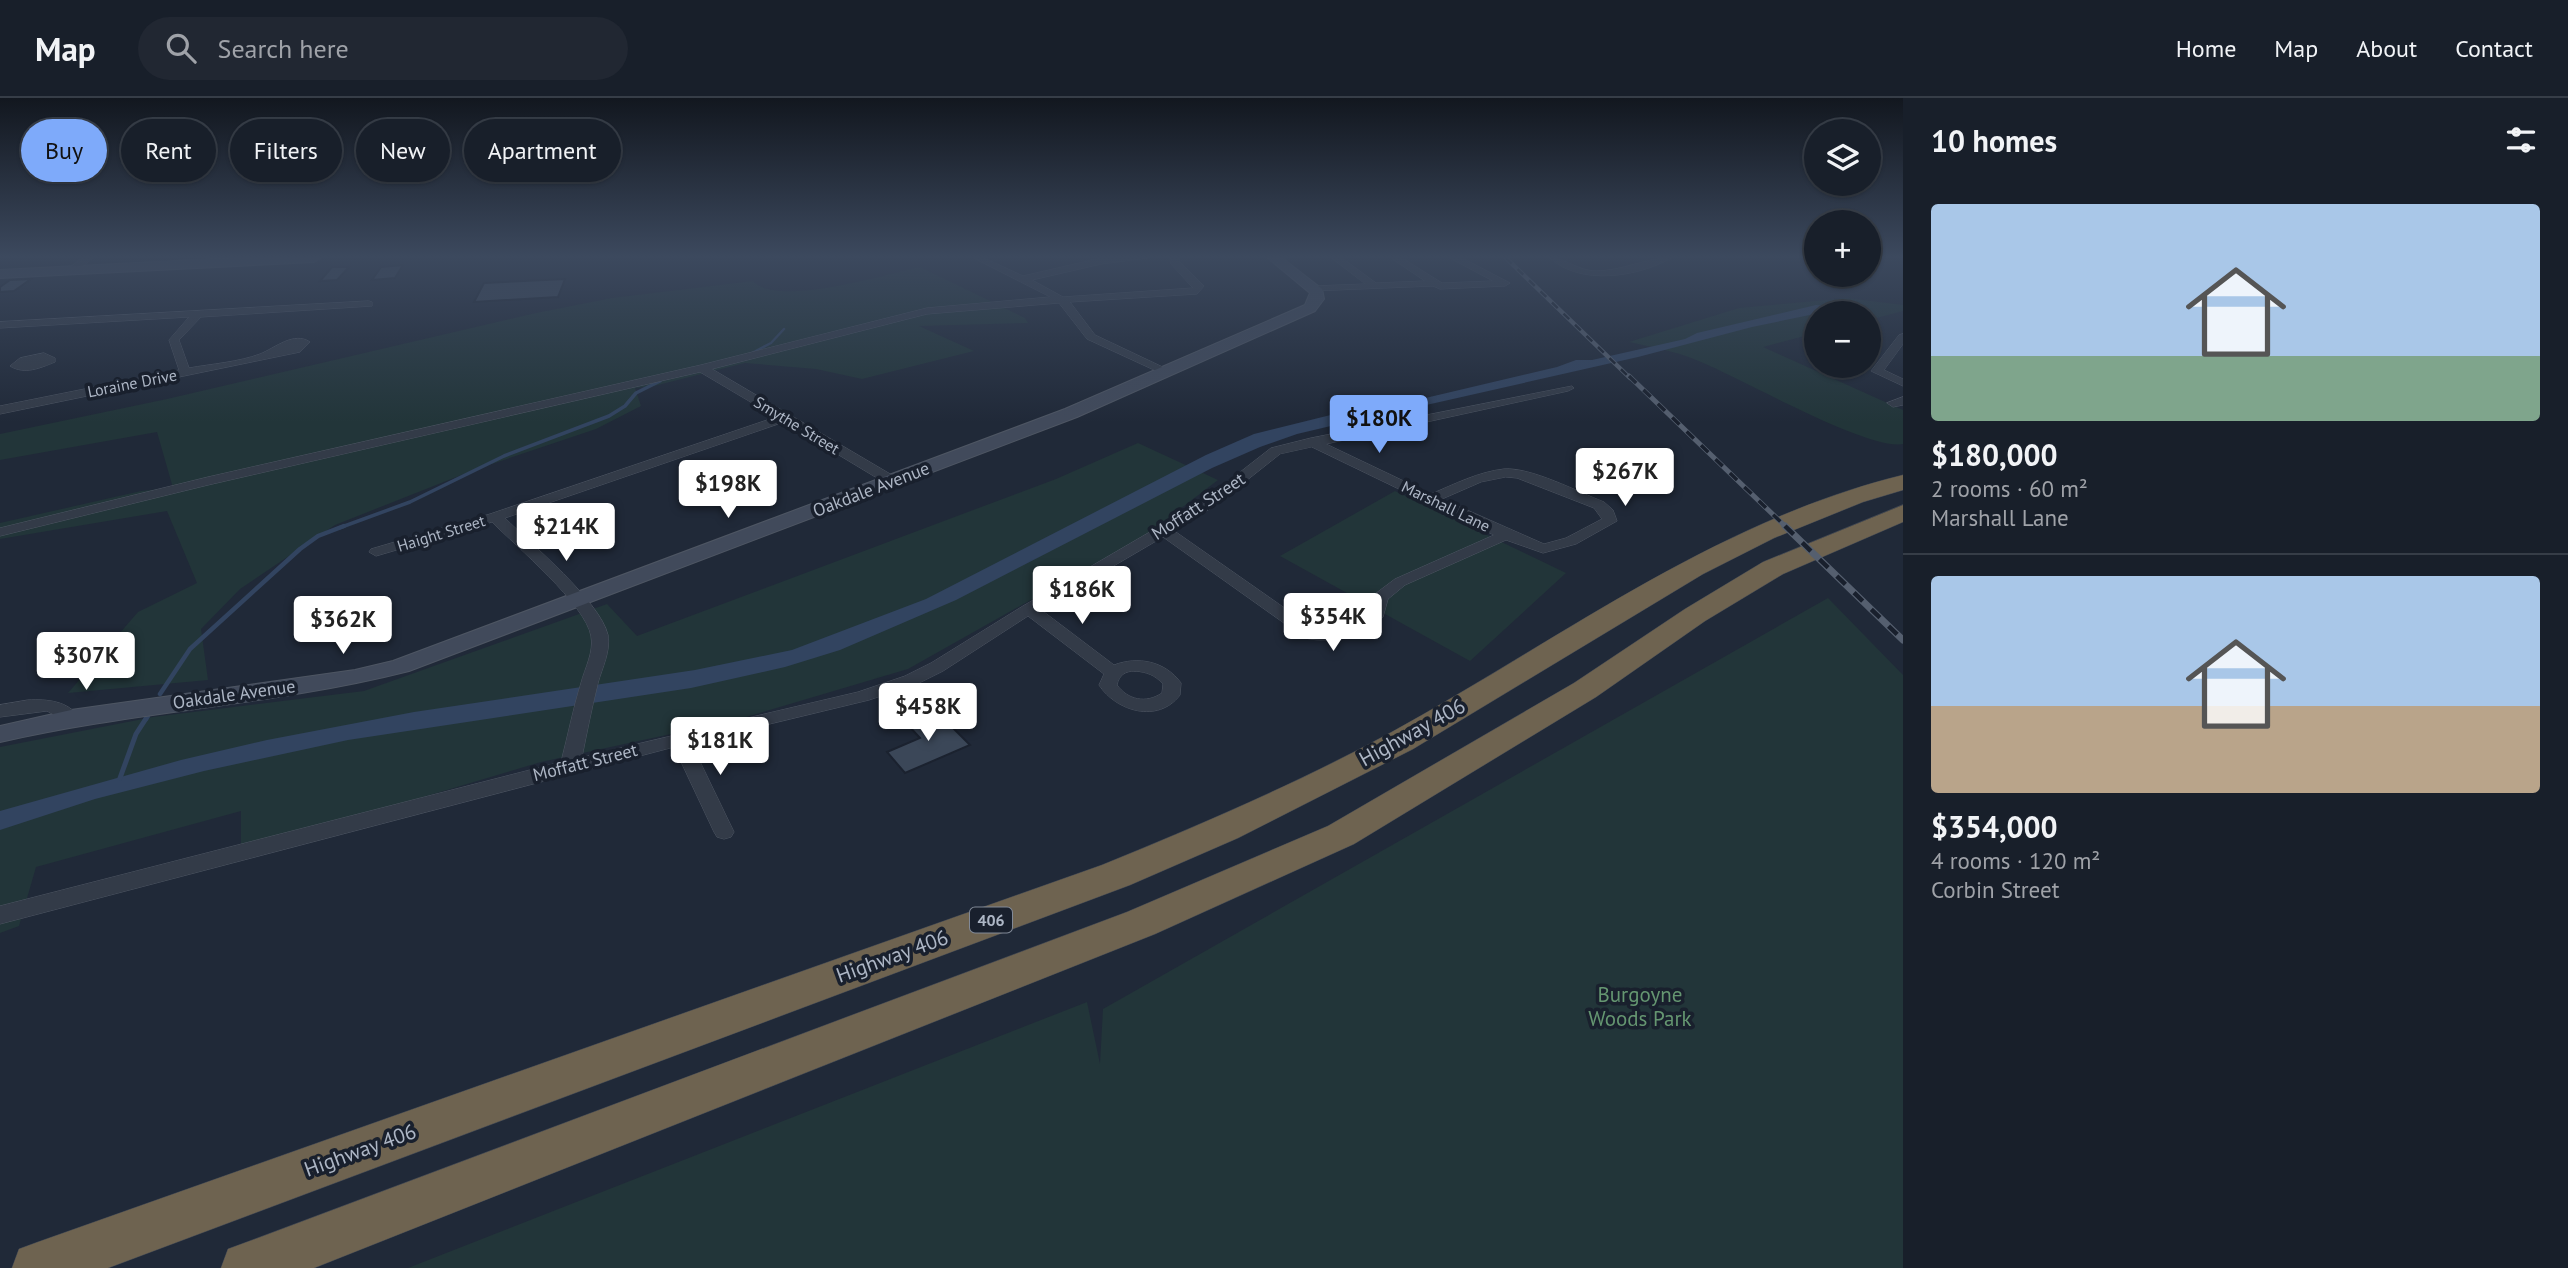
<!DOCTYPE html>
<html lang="en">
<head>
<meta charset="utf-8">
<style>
	:root { --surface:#181f2a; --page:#212732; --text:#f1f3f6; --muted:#9fa2a8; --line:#363d47; --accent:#7eaafa }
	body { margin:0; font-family:"PT Sans",sans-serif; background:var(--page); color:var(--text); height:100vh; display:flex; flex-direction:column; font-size:26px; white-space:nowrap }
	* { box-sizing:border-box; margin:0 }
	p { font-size:23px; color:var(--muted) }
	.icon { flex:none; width:38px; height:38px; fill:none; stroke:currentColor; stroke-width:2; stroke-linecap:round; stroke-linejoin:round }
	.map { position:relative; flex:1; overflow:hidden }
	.drawer { display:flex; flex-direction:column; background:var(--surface); width:665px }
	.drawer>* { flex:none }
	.hud { position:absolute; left:21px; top:21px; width:665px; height:63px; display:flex; gap:14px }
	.controls { position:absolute; left:1804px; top:21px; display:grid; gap:14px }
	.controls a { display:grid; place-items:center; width:77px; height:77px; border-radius:50%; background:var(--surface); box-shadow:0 2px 5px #0004,0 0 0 2px var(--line); font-size:35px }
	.price { position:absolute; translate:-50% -60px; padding:0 16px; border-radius:7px; background:#fff; color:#222; font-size:23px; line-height:46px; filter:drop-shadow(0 2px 4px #0008) }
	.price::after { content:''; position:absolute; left:50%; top:42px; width:21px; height:16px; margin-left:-10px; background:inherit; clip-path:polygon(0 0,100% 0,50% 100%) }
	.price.on { background:var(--accent); color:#111 }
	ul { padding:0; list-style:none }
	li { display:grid; align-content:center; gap:14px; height:371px; padding:0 28px }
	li+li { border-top:2px solid var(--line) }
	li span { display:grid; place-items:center; height:217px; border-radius:7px; color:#555 }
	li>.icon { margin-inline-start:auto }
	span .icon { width:126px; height:126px; fill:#fffc; stroke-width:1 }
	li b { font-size:30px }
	h2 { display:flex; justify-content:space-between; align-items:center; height:84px; padding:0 28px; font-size:30px }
	.tag { padding:0 24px; border-radius:32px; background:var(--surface); box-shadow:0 2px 5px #0004,0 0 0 2px var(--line); font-size:24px; line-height:63px }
	.tag.on { background:var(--accent); color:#111 }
	header { display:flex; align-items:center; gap:42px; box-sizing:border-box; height:98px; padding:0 35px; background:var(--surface); border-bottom:2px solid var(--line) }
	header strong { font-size:33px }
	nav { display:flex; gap:38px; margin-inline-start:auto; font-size:24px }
	.search { width:490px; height:63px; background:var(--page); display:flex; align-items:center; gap:18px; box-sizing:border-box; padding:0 24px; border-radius:38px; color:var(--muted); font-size:26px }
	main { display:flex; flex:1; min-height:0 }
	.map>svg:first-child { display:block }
	.green { fill:#223539 }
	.water { fill:#324460 }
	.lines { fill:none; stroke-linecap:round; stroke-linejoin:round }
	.stream-far3 { stroke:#324460; stroke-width:2.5 }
	.stream-far2 { stroke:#324460; stroke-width:3.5 }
	.stream-far1 { stroke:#324460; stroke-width:4.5 }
	.stream { stroke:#324460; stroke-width:5 }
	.building { fill:#3b4758; stroke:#1b222f; stroke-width:2 }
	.street-casing { stroke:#4e5663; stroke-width:1 }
	.secondary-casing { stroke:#4e5663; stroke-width:2 }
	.highway-casing { stroke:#3e4653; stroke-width:1 }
	.street { fill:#333b48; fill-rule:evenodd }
	.secondary { fill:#414a5b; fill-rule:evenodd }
	.highway { fill:#6e6350; fill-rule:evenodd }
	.rail-far2-casing { stroke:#555f6f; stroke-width:4.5 }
	.rail-far1-casing { stroke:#555f6f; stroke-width:5 }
	.rail-casing { stroke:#555f6f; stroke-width:7 }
	.rail-far2 { stroke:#19202d; stroke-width:2.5; stroke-dasharray:8; stroke-linecap:butt }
	.rail-far1 { stroke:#19202d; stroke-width:3.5; stroke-dasharray:10; stroke-linecap:butt }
	.rail { stroke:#19202d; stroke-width:4.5; stroke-dasharray:12; stroke-linecap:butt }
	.labels { text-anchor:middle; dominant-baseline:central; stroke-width:7; stroke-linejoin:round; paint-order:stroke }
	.far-street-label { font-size:16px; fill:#adb6c5; stroke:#19202d }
	.shield { fill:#19202d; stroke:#818997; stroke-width:2 }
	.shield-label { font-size:16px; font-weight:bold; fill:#adb6c5 }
	.street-label { font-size:18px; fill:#adb6c5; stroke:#19202d }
	.near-street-label { font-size:21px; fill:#adb6c5; stroke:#19202d }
	.near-park-label { font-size:21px; fill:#659671; stroke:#19202d }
</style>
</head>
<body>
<header>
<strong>Map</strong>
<div class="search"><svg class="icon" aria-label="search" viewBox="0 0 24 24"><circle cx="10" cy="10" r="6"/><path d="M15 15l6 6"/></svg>Search here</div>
<nav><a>Home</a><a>Map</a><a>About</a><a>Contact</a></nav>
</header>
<main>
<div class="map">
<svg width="1903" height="1170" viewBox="0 0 1903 1170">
	<rect width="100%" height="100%" fill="#202938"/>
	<path class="green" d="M920,169l105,51 3,5 -109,3 55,25 -112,28 -46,-10 -71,-6 -91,23 -19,2 6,18 -45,23 -122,41 -139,55 -95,64 -39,40 7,51 -140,13 70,-81 59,-29 -30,-72 -167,28v-16l141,-32 32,-3 -16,-56 -157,28v-26l167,-35 369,-86 76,-15 141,-17c23,27 134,-7 167,-14z
		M1847,200l56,7v6l-34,9v-7h-53v20l-53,14 140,63v34c-36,7 -165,-68 -207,-84 -21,-9 -45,-13 -67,-18l110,-34z
		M1138,345l80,37 -72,55 -238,134 -172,51 -195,42 -300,89v-40l-205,56 -17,59 -19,7v-186l153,-30 211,-26 243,-87 30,32 419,-157z
		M1395,393l171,82 -96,88 -190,-105z
		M1828,500l75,77v593h-1495l679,-266 13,62 3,-55z"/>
	<path class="water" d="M1853,203l10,3 -111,23 -114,30 -225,51 -8,3 1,4 -54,6 -55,13 -37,13 -48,21 -256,132 -116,50 -55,17 -94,21 -343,52 -144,31 -109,28 -95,31v-19l181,-51 86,-20 147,-28 281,-42 97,-20 134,-51 280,-144 48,-21 117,-29 29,-1 157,-37 19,-7h16l93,-21 12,-6 119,-28 14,1z"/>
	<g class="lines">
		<path class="stream-far3" d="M752,255l19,-10 13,-14"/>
		<path class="stream-far2" d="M339,430l71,-26 94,-46 105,-40 16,-10 11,-13 24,-12"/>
		<path class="stream-far1" d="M160,596l30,-45 110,-100 18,-13 26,-10
			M146,621l3,-5"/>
		<path class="stream" d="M120,680l16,-44 11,-17"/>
	</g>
	<path class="building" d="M403,167l-8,13 -23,2 9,-13z
		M332,169h17l-12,13 -17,1z
		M31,181l-17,12 -14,1v-5l10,-7z
		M565,181l-7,18 -84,5 10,-19z
		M936,613l34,34 -65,28 -18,-21 33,-14 -14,-15z"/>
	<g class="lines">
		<g class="street-casing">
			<path id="street" d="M83,160h10l-18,14h-6v-4z
				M974,160h10l39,18 78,-18h46l-46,6 -69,16 31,17 130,-9 -22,-24 -1,-6h9v3l25,25 -7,8 -127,8 25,33 74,35v4l-4,1 -78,-36 -28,-36 -132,11 -215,55 185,109v6h-10l-103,-62 -279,96c26,26 95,83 103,117 3,16 -6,33 -10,48 -6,24 -11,49 -16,74l276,-65 47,-16 26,-13 92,-57 180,-105 68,-53 40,-10 261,-52 2,2 -6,3 -242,53 105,50c24,-10 47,-22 73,-25 27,-2 74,23 100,33l9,8 4,11 -41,23 -33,9 -37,-13 -101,45 -17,14 -5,18c-25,15 -48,28 -78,21l-142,-101 -123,72 74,56c24,-9 51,-4 67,18l-1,12c-22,29 -64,16 -81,-10l5,-11 -76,-58 -85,55 -26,13 -48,16 -178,43 43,89 -3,5 -7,2 -7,-2 -3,-5 -40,-85 -674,177v-18l561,-144c7,-27 12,-53 20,-79 4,-15 13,-31 10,-47 -5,-31 -75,-90 -99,-114l-116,34 -7,-4 2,-3 119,-35 286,-97 -76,-45 -492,113 -208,51v-8l208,-51 493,-112 226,-57 123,-11zM1312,349l182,88 -99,44 -20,15 -5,18c-18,9 -34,20 -54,18l-143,-100 40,-23 67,-53zM1506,379l11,1 77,30 8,11 -36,19 -22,6 -102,-45 39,-17zM1135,573c12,1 20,4 28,13l-1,9c-16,11 -34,7 -45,-8 2,-10 8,-14 18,-14z
				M1332,160h10l34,25 49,-2 -34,-23h11l40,25 51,-2 -43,-23h12l48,25 -5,3 -65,3 -7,-3 -122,5 -2,-2 5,-3 51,-2z
				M1550,160c16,0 28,13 46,13 26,0 49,-13 75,-13 -33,19 -91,28 -121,0z
				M369,203l3,1v4l-171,11 -22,23 10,28c22,-4 50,-6 71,-14 15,-6 34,-23 50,-12l-10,10 -300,62v-8l179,-36 -10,-30 20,-23 -189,11v-6z
				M1903,236v10l-19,26 19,9v7l-32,-15 28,-36z
				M44,255l11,5v4c-15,6 -30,13 -45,4l10,-8z
				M1903,299v8l-10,2 -6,-4z
				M28,602c20,-1 40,1 52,18l-9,6 -24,-13 -47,6v-12z"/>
		</g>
		<g class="secondary-casing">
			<path id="secondary" d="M234,160h86l-6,4 -314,16v-8z
				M1268,160h14l40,31 2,10 -9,12 -238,106 -668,254c-134,34 -274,40 -409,71v-16l71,-16 284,-40 38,-9 672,-252 240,-104 5,-12z"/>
		</g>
		<g class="highway-casing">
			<path id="highway" d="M1903,377v15l-40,12 -89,36 -71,36 -290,175 -175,89 -108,47 -1022,383h-96l7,-19 19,-7 1064,-377c98,-40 196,-82 288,-132 168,-92 325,-212 513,-258z
				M1903,407v17l-120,52 -78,47 -109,76 -242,147 -199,90 -841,334h-93l7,-19 19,-7 880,-330 201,-86 246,-143 111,-74 78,-47z"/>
		</g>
		<use href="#street" class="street"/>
		<use href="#secondary" class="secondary"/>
		<use href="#highway" class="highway"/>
		<g class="rail-far2-casing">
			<path id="rail-far2" d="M1506,160l124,120"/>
		</g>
		<g class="rail-far1-casing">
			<path id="rail-far1" d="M1629,278l158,152"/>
		</g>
		<g class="rail-casing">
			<path id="rail" d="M1785,428l118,114"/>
		</g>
		<use href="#rail-far2" class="rail-far2"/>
		<use href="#rail-far1" class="rail-far1"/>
		<use href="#rail" class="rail"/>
	</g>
	<linearGradient id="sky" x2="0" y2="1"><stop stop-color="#12171f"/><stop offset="0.49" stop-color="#3c495e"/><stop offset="1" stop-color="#3c495e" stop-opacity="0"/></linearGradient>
	<rect width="1903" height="324" fill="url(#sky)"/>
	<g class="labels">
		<g class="far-street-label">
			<text transform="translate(132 285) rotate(-11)">Loraine Drive</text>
			<text transform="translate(797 327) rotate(31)">Smythe Street</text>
			<text transform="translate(1446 408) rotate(26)">Marshall Lane</text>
			<text transform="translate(441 435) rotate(-17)">Haight Street</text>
		</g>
		<rect class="shield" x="970" y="809.5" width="42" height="25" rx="5"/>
		<g class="shield-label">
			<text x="991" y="822">406</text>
		</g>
		<g class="street-label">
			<text transform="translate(871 391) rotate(-21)">Oakdale Avenue</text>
			<text transform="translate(1198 408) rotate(-33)">Moffatt Street</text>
			<text transform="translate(234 596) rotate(-8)">Oakdale Avenue</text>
			<text transform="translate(585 664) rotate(-14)">Moffatt Street</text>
		</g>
		<g class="near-street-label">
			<text transform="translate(1412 634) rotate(-29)">Highway 406</text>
			<text transform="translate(892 858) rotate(-20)">Highway 406</text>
			<text transform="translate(360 1052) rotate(-20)">Highway 406</text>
		</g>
		<g class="near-park-label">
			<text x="1640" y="896">Burgoyne<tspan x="1640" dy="24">Woods Park</tspan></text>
		</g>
	</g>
</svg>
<div class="controls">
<a><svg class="icon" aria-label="layers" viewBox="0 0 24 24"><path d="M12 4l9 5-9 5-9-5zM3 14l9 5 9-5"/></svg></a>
<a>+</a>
<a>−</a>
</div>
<b class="price on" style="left:1379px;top:357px">$180K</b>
<b class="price" style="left:1625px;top:410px">$267K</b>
<b class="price" style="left:728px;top:422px">$198K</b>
<b class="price" style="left:566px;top:465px">$214K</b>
<b class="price" style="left:1082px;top:528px">$186K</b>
<b class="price" style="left:1333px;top:555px">$354K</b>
<b class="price" style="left:343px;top:558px">$362K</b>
<b class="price" style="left:86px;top:594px">$307K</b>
<b class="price" style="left:928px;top:645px">$458K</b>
<b class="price" style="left:720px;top:679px">$181K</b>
<div class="hud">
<a class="tag on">Buy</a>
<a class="tag">Rent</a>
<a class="tag">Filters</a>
<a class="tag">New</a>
<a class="tag">Apartment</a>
</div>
</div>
<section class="drawer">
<h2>10 homes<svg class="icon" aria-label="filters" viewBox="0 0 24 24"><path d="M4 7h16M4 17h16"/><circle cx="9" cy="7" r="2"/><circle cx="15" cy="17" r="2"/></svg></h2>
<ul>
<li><span style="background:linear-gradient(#a9c7e8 70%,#7fa58c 0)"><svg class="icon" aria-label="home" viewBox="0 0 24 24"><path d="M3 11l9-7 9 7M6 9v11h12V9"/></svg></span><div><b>$180,000</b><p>2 rooms · 60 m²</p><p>Marshall Lane</p></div></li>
<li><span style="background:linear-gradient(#a9c7e8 60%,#b9a48a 0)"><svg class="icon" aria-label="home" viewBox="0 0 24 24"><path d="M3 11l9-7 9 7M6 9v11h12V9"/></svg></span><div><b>$354,000</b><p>4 rooms · 120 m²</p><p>Corbin Street</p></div></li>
</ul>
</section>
</main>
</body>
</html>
